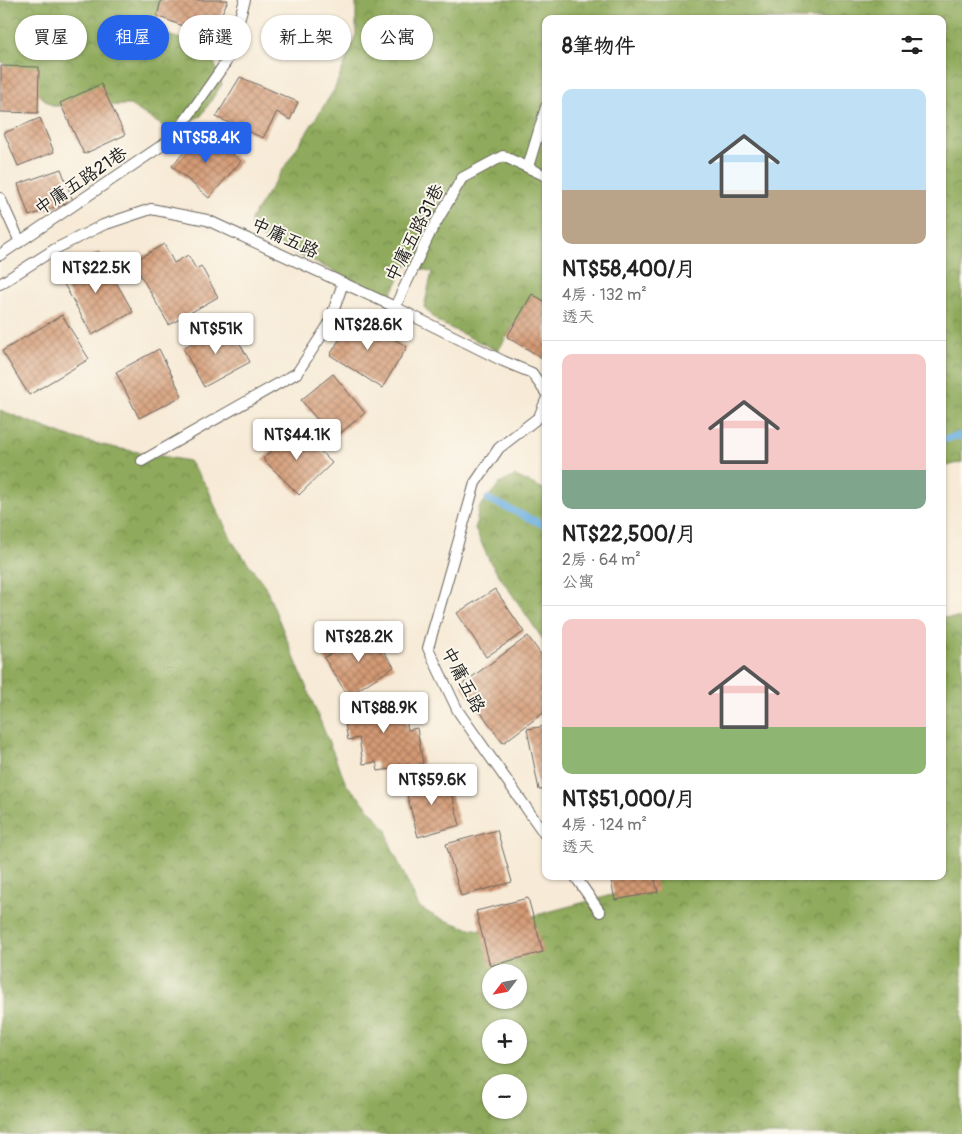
<!DOCTYPE html>
<html lang="zh-TW">
<head>
<meta charset="utf-8">
<style>
	:root { --surface:#fff; --page:#f2f2f2; --text:#222; --muted:#767676; --line:#e0e0e0; --accent:#2563eb }
	body { margin:0; font-family:Pangolin,"LXGW WenKai TC",sans-serif; background:var(--page); color:var(--text); height:100vh; display:flex; flex-direction:column; font-size:19px; white-space:nowrap }
	* { box-sizing:border-box; margin:0 }
	p { font-size:16px; color:var(--muted) }
	.icon { flex:none; width:28px; height:28px; fill:none; stroke:currentColor; stroke-width:2; stroke-linecap:round; stroke-linejoin:round }
	.map { position:relative; flex:1; overflow:hidden }
	.details { position:absolute; left:542px; top:15px; width:404px; height:865px; display:flex; flex-direction:column; background:var(--surface); border-radius:10px; box-shadow:0 1px 4px #0004 }
	.details>* { flex:none }
	.top-card { position:absolute; left:15px; top:15px; width:452px; height:45px; display:flex; gap:10px }
	.needle { width:32px; rotate:238deg }
	.tools { position:absolute; left:482px; top:964px; display:grid; gap:10px }
	.tools a { display:grid; place-items:center; width:45px; height:45px; border-radius:50%; background:var(--surface); box-shadow:0 1px 4px #0004; font-size:25px }
	.price { position:absolute; translate:-50% -42px; padding:0 11px; border-radius:5px; background:#fff; color:#222; font-size:16px; line-height:32px; filter:drop-shadow(0 1px 2px #0008) }
	.price::after { content:''; position:absolute; left:50%; top:30px; width:15px; height:11px; margin-left:-8px; background:inherit; clip-path:polygon(0 0,100% 0,50% 100%) }
	.price.active { background:var(--accent); color:#fff }
	ul { padding:0; list-style:none }
	li { display:grid; align-content:center; gap:10px; height:265px; padding:0 20px }
	li+li { border-top:1px solid var(--line) }
	li span { display:grid; place-items:center; height:155px; border-radius:10px; color:#555 }
	li>.icon { margin-inline-start:auto }
	span .icon { width:90px; height:90px; fill:#fffc; stroke-width:1 }
	li b { font-size:21px }
	h2 { display:flex; justify-content:space-between; align-items:center; height:60px; padding:0 20px; font-size:21px }
	.tag { padding:0 18px; border-radius:22px; background:var(--surface); box-shadow:0 1px 4px #0004; font-size:18px; line-height:45px }
	.tag.active { background:var(--accent); color:#fff }
	.map>svg:first-child { display:block }
	.forest { fill:url(#forest-crowns); stroke:#56633c; fill-rule:evenodd }
	.lines { fill:none; stroke-linecap:round; stroke-linejoin:round }
	.stream { stroke:#6baee0; stroke-width:7 }
	.building { fill:url(#building-cross-hatch) }
	.lane-casing { stroke:#69645d; stroke-width:12 }
	.lane { stroke:#fff; stroke-width:10 }
	.labels { text-anchor:middle; dominant-baseline:central; stroke-width:4; stroke-linejoin:round; paint-order:stroke }
	.street-label { font-size:18px; fill:#1c1c1c; stroke:#fbf7ec }
</style>
</head>
<body>
<div class="map">
<svg width="962" height="1134" viewBox="0 0 962 1134">
	<defs>
		<pattern id="forest-crowns" width="20" height="18" patternUnits="userSpaceOnUse" patternTransform="scale(1.25)"><rect width="20" height="18" fill="#8faa5c"/><path d="M2 6a3 3 0 1 1 6 0M12 15a3 3 0 1 1 6 0" fill="none" stroke="#748a4b"/></pattern>
		<pattern id="building-cross-hatch" width="8" height="8" patternUnits="userSpaceOnUse" patternTransform="scale(1.25)"><rect width="8" height="8" fill="#d49a75"/><path d="M0 0l8 8M0 8l8-8" fill="none" stroke="#ab7d5f"/></pattern>
	</defs>
	<rect width="100%" height="100%" fill="#fbf7ec"/>
	<filter id="ink" filterUnits="userSpaceOnUse"><feTurbulence type="fractalNoise" baseFrequency=".02" numOctaves="2"/><feDisplacementMap in="SourceGraphic" scale="10" xChannelSelector="R" yChannelSelector="G"/><feConvolveMatrix kernelMatrix="1 2 1 2 8 2 1 2 1" color-interpolation-filters="sRGB"/></filter>
	<filter id="wash" filterUnits="userSpaceOnUse"><feTurbulence type="fractalNoise" baseFrequency=".0096" numOctaves="4" result="noise"/><feDisplacementMap in="SourceGraphic" scale="20" xChannelSelector="R" yChannelSelector="G"/><feGaussianBlur stdDeviation="1.12" result="paint"/><feColorMatrix in="noise" values="0 0 0 0 0 0 0 0 0 0 0 0 0 0 0 0 0 1.4 0 .05"/><feComposite in="paint" operator="in"/></filter>
	<g filter="url(#wash)">
		<rect width="100%" height="100%" fill="#f7ead6"/>
		<path class="forest" d="M0,0h161l-4,16 4,17 27,8 23,13 11,30 -21,32 -32,14 -39,-25 -78,1 -52,-46z
			M356,0h606v462l-19,5 -1,-448h-396v283l-14,-8 -34,57 -60,-29 -14,-15 8,-35 -26,-8 -16,33 -128,-59 -11,-11v-8l83,-129 22,-55z
			M0,410l69,27 47,11 73,13 19,27 6,16 20,40 31,42 81,198 11,11 30,35 3,14 29,63 17,10 29,10 15,3 139,-37 27,-17h296l1,-260 4,2h15v516h-962zM491,972h28v28h-28zM491,1028h28v27h-28zM491,1082h28v28h-28z
			M515,476l31,14v154l-56,-82 -15,-33 4,-21 20,-24z"/>
		<g class="lines">
			<path class="stream" d="M942,440l15,-4 5,1
				M488,499l58,27"/>
		</g>
		<g id="blocks">
			<path class="building" d="M161,0h67l-17,37 -54,-21z
				M1,66l38,1 -1,46 -37,-1z
				M240,77l58,25 -8,18 -13,-8 -14,26 -47,-21z
				M101,84l24,51 -41,19 -24,-51z
				M40,118l14,34 -36,14 -14,-33z
				M201,132l40,29 -32,37 -37,-32z
				M61,169l12,32 -44,15 -11,-32z
				M164,244l10,19 14,-8 8,14 5,-3 17,31 -49,28 -36,-63z
				M99,252l34,60 -41,23 -33,-60z
				M532,294l14,8v53l-2,4 -37,-22z
				M355,314l52,33 -25,41 -52,-33z
				M62,315l27,44 -60,36 -27,-44z
				M229,324l21,38 -46,25 -21,-39z
				M159,349l23,47 -43,22 -23,-46z
				M333,374l32,39 -32,26 -32,-39z
				M296,426l36,37 -33,32 -36,-36z
				M495,589l29,43 -38,25 -29,-44z
				M369,629l25,38 -46,29 -24,-38z
				M528,636l18,26v49l-43,32 -42,-58z
				M402,698l6,32 9,-2 6,36 -45,7 -2,-9 -13,2 -4,-26 -11,2 -6,-32z
				M546,726v63l-7,1 -12,-61z
				M446,775l14,50 -42,12 -13,-50z
				M497,830l15,52 -51,14 -15,-52z
				M610,876h44l4,16 -43,8z
				M528,898l15,54 -53,14 -14,-55z"/>
		</g>
	</g>
	<g filter="url(#ink)">
		<use href="#blocks" fill-opacity="0" stroke="#69645d" stroke-width="1"/>
		<g class="lines">
			<g class="lane-casing">
				<path id="lane" d="M528,167l18,-60
					M0,198l20,44
					M0,255l173,-117 53,-76 19,-62
					M0,284l55,-35 48,-24 48,-16 56,11 188,87 108,54 29,12 14,20
					M395,307l35,-74 32,-55 41,-22 43,20
					M546,400l-7,17 -40,31 -24,35 -47,165 30,63 88,125
					M142,461l155,-88 32,-49 14,-41
					M575,876l25,36"/>
			</g>
			<use href="#lane" class="lane"/>
		</g>
	</g>
	<g class="labels">
		<g class="street-label">
			<text transform="translate(81 181) rotate(-34)">中庸五路21巷</text>
			<text transform="translate(415 233) rotate(-63)">中庸五路31巷</text>
			<text transform="translate(285 238) rotate(25)">中庸五路</text>
			<text transform="translate(463 680) rotate(62)">中庸五路</text>
		</g>
	</g>
</svg>
<div class="tools">
<a><svg class="needle" viewBox="-14 -14 28 28"><path d="M0-13l5 13h-10z" fill="#e53935"/><path d="M0 13l5-13h-10z" fill="#767676"/></svg></a>
<a>+</a>
<a>−</a>
</div>
<b class="price active" style="left:206px;top:164px">NT$58.4K</b>
<b class="price" style="left:96px;top:294px">NT$22.5K</b>
<b class="price" style="left:368px;top:351px">NT$28.6K</b>
<b class="price" style="left:216px;top:355px">NT$51K</b>
<b class="price" style="left:297px;top:461px">NT$44.1K</b>
<b class="price" style="left:359px;top:663px">NT$28.2K</b>
<b class="price" style="left:384px;top:734px">NT$88.9K</b>
<b class="price" style="left:432px;top:806px">NT$59.6K</b>
<div class="top-card">
<a class="tag">買屋</a>
<a class="tag active">租屋</a>
<a class="tag">篩選</a>
<a class="tag">新上架</a>
<a class="tag">公寓</a>
</div>
<section class="details">
<h2>8筆物件<svg class="icon" aria-label="filters" viewBox="0 0 24 24"><path d="M4 7h16M4 17h16"/><circle cx="9" cy="7" r="2"/><circle cx="15" cy="17" r="2"/></svg></h2>
<ul>
<li><span style="background:linear-gradient(#bfe0f5 65%,#b9a48a 0)"><svg class="icon" aria-label="home" viewBox="0 0 24 24"><path d="M3 11l9-7 9 7M6 9v11h12V9"/></svg></span><div><b>NT$58,400/月</b><p>4房 · 132 m²</p><p>透天</p></div></li>
<li><span style="background:linear-gradient(#f6c9c9 75%,#7fa58c 0)"><svg class="icon" aria-label="home" viewBox="0 0 24 24"><path d="M3 11l9-7 9 7M6 9v11h12V9"/></svg></span><div><b>NT$22,500/月</b><p>2房 · 64 m²</p><p>公寓</p></div></li>
<li><span style="background:linear-gradient(#f6c9c9 70%,#8fb573 0)"><svg class="icon" aria-label="home" viewBox="0 0 24 24"><path d="M3 11l9-7 9 7M6 9v11h12V9"/></svg></span><div><b>NT$51,000/月</b><p>4房 · 124 m²</p><p>透天</p></div></li>
</ul>
</section>
</div>
</body>
</html>
